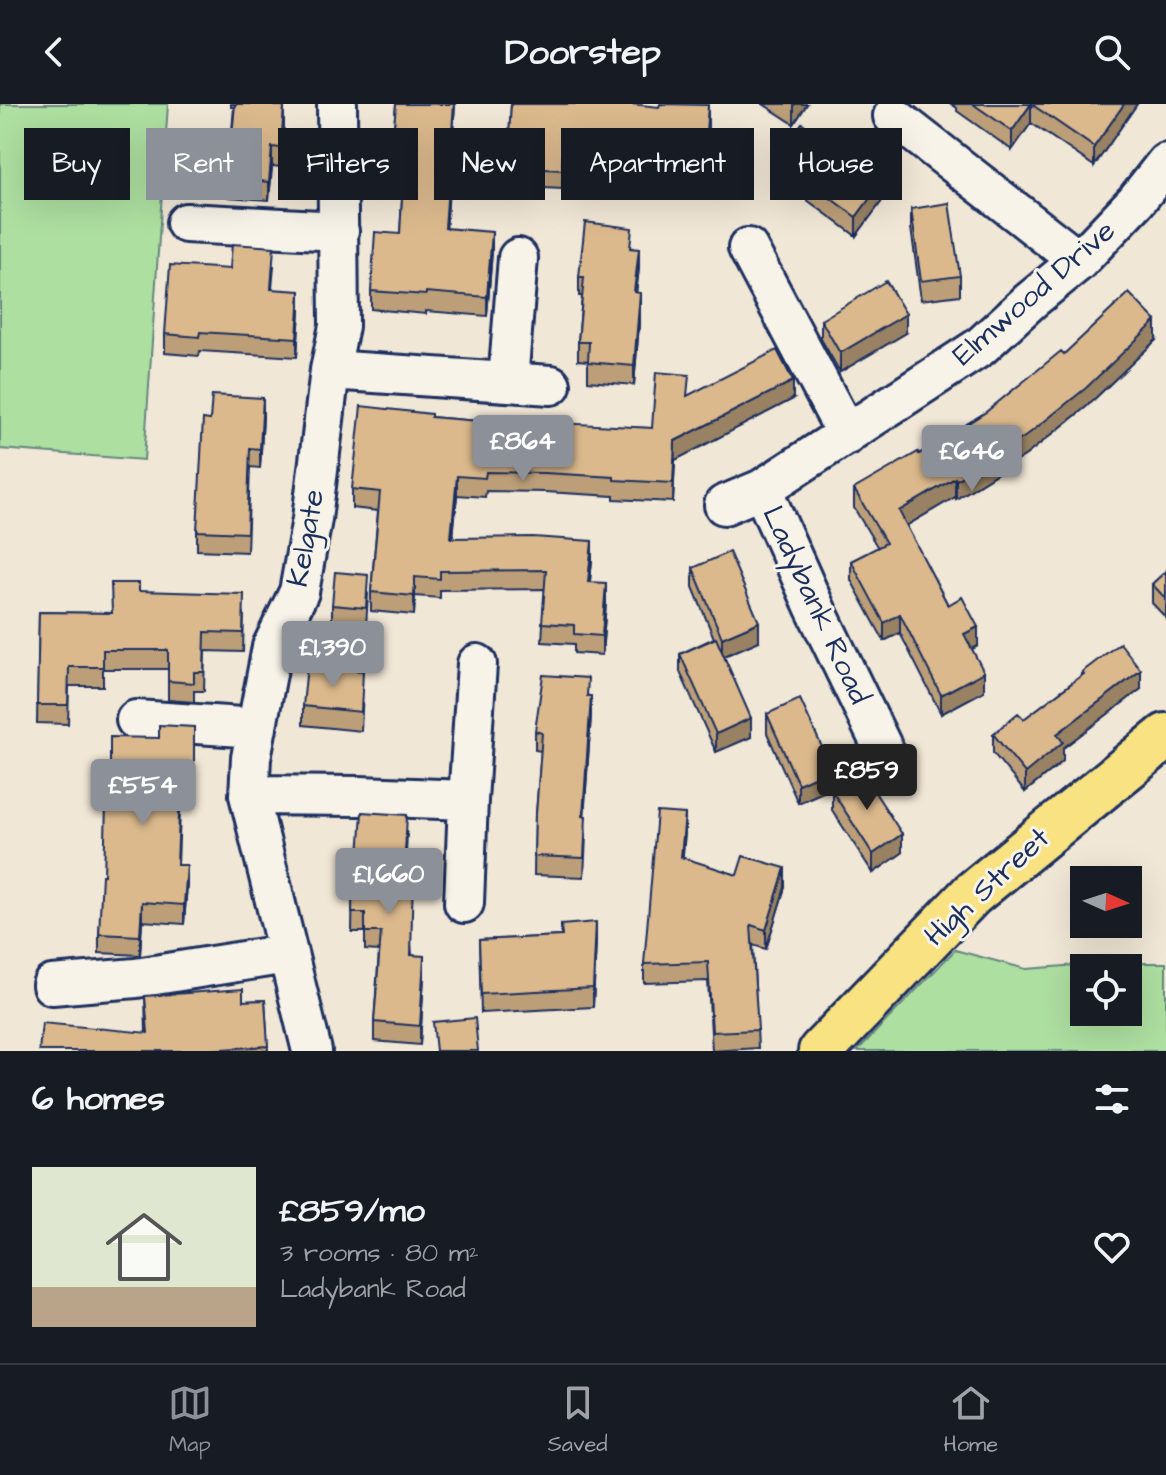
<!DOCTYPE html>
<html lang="en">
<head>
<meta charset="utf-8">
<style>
	:root { --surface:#171b24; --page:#242831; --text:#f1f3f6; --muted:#9ea1a6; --line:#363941; --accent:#8c9099 }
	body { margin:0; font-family:"Architects Daughter",sans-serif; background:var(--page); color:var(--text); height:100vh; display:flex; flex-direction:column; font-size:30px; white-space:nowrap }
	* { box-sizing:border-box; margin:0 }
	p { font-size:26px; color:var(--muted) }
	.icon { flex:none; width:44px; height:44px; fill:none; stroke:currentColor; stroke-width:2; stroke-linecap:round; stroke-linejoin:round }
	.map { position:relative; height:947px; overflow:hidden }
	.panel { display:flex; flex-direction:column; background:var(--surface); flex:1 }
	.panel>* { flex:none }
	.top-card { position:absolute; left:24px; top:24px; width:1118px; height:72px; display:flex; gap:16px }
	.needle { width:52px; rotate:93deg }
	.fabs { position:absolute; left:1070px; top:762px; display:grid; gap:16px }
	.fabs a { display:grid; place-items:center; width:72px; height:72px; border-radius:0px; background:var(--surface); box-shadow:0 8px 32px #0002; font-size:40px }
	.price { position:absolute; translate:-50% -68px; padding:0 18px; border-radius:8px; background:var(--accent); color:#fff; font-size:26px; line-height:52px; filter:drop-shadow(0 2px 4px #0008) }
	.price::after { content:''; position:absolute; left:50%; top:48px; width:24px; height:18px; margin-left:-12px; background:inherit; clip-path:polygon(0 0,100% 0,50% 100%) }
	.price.current { background:#222; color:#fff }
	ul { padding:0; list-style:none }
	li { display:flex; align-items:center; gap:24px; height:200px; padding:0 32px }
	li+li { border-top:2px solid var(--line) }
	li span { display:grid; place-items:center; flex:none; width:224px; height:160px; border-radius:0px; color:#555 }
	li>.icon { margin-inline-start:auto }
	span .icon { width:96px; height:96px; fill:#fffc; stroke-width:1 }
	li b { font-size:34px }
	h2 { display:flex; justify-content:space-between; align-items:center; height:96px; padding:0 32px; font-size:34px }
	.chip { padding:0 28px; border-radius:0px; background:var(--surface); box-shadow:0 8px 32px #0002; font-size:28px; line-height:72px }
	.chip.current { background:var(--accent); color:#fff }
	header { display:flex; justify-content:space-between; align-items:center; height:104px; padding:0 32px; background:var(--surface); font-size:36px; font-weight:700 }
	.tab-bar { display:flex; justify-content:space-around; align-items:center; height:112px; border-top:2px solid var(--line); background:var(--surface); font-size:22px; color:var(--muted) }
	.tab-bar a { display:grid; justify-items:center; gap:4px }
	.tab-bar .current { color:var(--accent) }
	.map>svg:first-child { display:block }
	.green { fill:#addfa0; stroke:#64877f; stroke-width:2; fill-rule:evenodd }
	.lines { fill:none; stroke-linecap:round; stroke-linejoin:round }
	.minor-casing { stroke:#1b2f5e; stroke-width:44 }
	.major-casing { stroke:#1b2f5e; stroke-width:50 }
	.minor { stroke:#f7f3e8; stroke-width:38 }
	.major { stroke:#f8e281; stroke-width:44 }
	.wall { fill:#bc9f79; stroke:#1b2f5e; stroke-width:2 }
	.shaded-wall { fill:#998263; stroke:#1b2f5e; stroke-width:2 }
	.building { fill:#dbb98d; stroke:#1b2f5e; stroke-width:2 }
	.labels { text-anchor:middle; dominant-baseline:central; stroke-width:6; stroke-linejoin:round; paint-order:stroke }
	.street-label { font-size:30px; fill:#1b2f5e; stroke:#f7f3e8 }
</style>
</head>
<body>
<header><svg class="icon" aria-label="back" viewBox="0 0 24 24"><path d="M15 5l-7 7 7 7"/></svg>Doorstep<svg class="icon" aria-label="search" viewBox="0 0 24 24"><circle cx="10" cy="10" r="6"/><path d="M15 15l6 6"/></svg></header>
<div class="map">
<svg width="1166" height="947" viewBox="0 0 1166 947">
	<rect width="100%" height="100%" fill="#f1e7d6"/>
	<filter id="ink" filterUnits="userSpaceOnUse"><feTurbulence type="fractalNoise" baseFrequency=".0125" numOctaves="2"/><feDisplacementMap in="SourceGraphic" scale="16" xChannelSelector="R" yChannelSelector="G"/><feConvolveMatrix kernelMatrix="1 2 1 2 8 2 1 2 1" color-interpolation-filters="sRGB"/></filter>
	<g filter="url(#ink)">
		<path class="green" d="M0,0h168l-24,356 -144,-11z
			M955,846l71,19 79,-6h61v88h-309zM1084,864h44v44h-44z"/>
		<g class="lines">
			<g class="minor-casing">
				<path id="minor" d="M893,12l186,145
					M186,119l153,8
					M748,144l99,187
					M330,266l221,15
					M508,277l10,-123
					M762,385l53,119 76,157
					M724,401l38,-16 218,-142 50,-46 49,-40 57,-60 30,-38
					M136,616l121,8
					M249,691l110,1 109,4
					M464,799l4,-103 9,-136
					M52,881l84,-7 151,-24
					M312,947l-63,-256 2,-37 21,-111 27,-55 13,-73 18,-149 9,-44 -2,-222"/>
			</g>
			<g class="major-casing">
				<path id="major" d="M821,947l151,-157 194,-158"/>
			</g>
			<use href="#minor" class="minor"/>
			<use href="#major" class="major"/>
		</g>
		<path class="wall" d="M231,0h44l9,21 -3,42 -9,-1 -3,34 -41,-3v-19l6,-71h-3z
			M396,0h59l-9,124 46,23 -5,65 -61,-5v3l-55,-5v-18l29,-57 3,-52 -12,-1v-19z
			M511,0l197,20 -4,54 -48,-4v-1l-93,-9 -1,25 -55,-3z
			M763,0h44l-13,20z
			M951,0h186l-43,62 -63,-43 -19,27 -55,-39v-3z
			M776,54l106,43 -26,35 -80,-59z
			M911,105l49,67v19l-39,5 -10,-72z
			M632,144l7,20 -3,25 4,19 -6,73 -46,-4v-20l-10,-1v-18l4,-46h-3v-19z
			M274,162l-2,23 28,21 -3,47 -97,-6 -1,5 -34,-3v-19l65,-65z
			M821,216l85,13 -66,39 -19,-33z
			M1156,236l-70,67 -60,48 -70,44 -1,-2 -49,29 42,79 30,41 -6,3 12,42 -43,23 -41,-81 -16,8 -33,-61v-19l27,-13 -24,-40v-19l65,-35 67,-42 78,-58z
			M689,291l104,4 -118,61 -2,42 -59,-3v-3l-69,-4 -59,-1 -1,6 -28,-2 -4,43 139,22 -2,22 16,20 -4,53 -28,-2v-9l-32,-2 3,-53 -105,1v8l-25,-2 -1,19 -43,-4v-19l7,-81 -26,-3v-19l79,-72 71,6 150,5z
			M263,313l-3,51 -10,-1 -3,85 -50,-2v-19l13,-111z
			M693,464l66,73 -35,15 27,81 -35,15 -36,-80v-18l34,-16 -21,-51z
			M1166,467v47l-14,-15v-19z
			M139,487l105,22 -1,39 -38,-1 -1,40h-10v11l-26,-2v-31h-65v17h-34l-1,38 -31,-1 2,-111 72,1z
			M368,490l-2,33 -34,-3v-19z
			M1082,568l59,17 -78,59v13l-38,31 -32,-39v-19l31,-15 58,-44z
			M363,586l-2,41 -58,-6v-19z
			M588,592l3,19 -7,101 2,19 -2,42 -50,-2 1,-61h1l5,-63 -6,-1v-19z
			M767,610l65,74 -34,15 -31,-70z
			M194,623v56h-13l-3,82 9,19 -3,40 -42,-3 -2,34 -41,-2v-19l5,-59 55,-137z
			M832,687l70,62 -29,20 -41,-63z
			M685,729l-3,25 55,17 48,12 -19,62 -13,-4 5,103 -46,3 -4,-70 -64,2v-19z
			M407,730l-2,38 7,83 12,20 -4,70 -46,-4v-19l5,-71 -14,-1v-18h-13l1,-61h5z
			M561,821l35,15 -3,67 -112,6 -2,-73 82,-4z
			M145,892l98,5 22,-1 3,51h-229l107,-18z"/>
		<path class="shaded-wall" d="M454,0h1l-10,143v-19z
			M795,0h12l-13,20v-19z
			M1031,0v19l-19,27v-19z
			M1124,0h13l-43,62v-19z
			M708,1v19l-4,54v-19z
			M284,2v19l-3,42v-19z
			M272,43v19l-3,34v-18z
			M882,78v19l-26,35v-19z
			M492,128v19l-5,65v-19z
			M639,145v19l-5,43v-19z
			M300,187v19l-3,47v-19z
			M640,189v19l-6,73v-19z
			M906,210v19l-66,39v-19z
			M1156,217v19l-70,67 -60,48 -70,44v-19z
			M793,277v18l-118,61 -2,42 2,-61z
			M263,294v19l-3,51v-19z
			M457,372v19l-6,62v-19z
			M955,374v19l-56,33v-19z
			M592,437v19l-4,40v-18z
			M415,473v19l-1,19v-19z
			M606,479v19l-4,53v-19z
			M900,510v19l-16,8v-18z
			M759,518v19l-37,16v-19z
			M978,523v19l-14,7v-19z
			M1141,566v19l-78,59v13l-38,31v-19l32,-39z
			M984,568v19l-43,23v-19z
			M591,592v19l-8,120v-19z
			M751,614v19l-35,15v-18z
			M832,665v19l-34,15v-19z
			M685,710v19l-4,43v-19z
			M902,730v19l-29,20v-19z
			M187,761v19l-3,40v-19z
			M785,764v19l-19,62v-19z
			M142,798v19l-2,34v-19z
			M596,818v18l-3,67v-19z
			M424,852v19l-4,70v-19z"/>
		<path class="building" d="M235,0h40v2h9l-3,42 -9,-1 -3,35 -41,-4z
			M396,0h58l-9,124 47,4 -5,65 -61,-5v3l-55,-4 4,-59 25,2 4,-71 -13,-1z
			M511,0h120l28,3 1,-3 48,1 -4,54 -48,-4v-1l-93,-9 -1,25 -55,-3z
			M973,0h151l-30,43 -63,-43 -19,27z
			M802,19l80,59 -26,35 -80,-59z
			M949,99l11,73 -39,5 -10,-72z
			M585,118l47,6 -2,20 9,1 -5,43 6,1 -6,73 -46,-4 1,-20h-11l6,-65h-5z
			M232,140l42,3 -3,42 29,2 -3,47 -97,-6 -1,5 -34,-3 5,-69 60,4z
			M886,177l20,33 -66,39 -19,-33z
			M1129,189l27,28 -70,67 -60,48 -70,44 -1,-2 -56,33 49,94 14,-8 16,30 -14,7 20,38 -43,23 -41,-81 -16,9 -33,-62 35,-18 -32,-54 64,-37 1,2 67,-42 75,-61 3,3z
			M777,246l16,31 -118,60 -2,42 -59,-3v-3l-69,-4 -59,-1 -1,6 -28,-2 -6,62 82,-1 59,4 -4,41 18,1 -4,53 -28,-2v-9l-32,-2 4,-53 -106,1v8l-25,-2 -1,19 -43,-4 9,-100 -28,-3 9,-83 70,8v3l71,6v-3l150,8 4,-56 33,3 -2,21z
			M212,291l51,3 -3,51 -10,-1 -3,85 -50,-2 6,-112 7,1z
			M729,448l30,70 -37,16 -29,-70z
			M1166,467v28l-14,-15z
			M335,468l33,3 -2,33 -34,-3z
			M111,479h28v8l105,3 -1,39 -38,-1 -1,40h-10v11l-26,-2v-31h-65v17h-34l-1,38h-31l2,-93 73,1z
			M716,534l35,80 -35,16 -36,-80z
			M1120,539l21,27 -84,64 6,8 -38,31 -32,-39 25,-21 6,6 60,-45 -2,-2z
			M307,561l56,6 -2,41 -58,-6z
			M543,571l45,3 -1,18h4l-8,120h3l-2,42 -50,-2 1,-42h1l6,-81 -7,-2z
			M800,595l32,70 -34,15 -31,-70z
			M159,621l35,2v37h-13l-4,101h10l-3,40 -42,-3 -2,34 -41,-2 3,-59h2l3,-106h3v-32l49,1z
			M861,667l41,63 -29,20 -41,-63z
			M362,708l45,3 -3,57h9l-2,83 13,1 -4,70 -46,-4 7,-90h-16v-19h-13l1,-42h5z
			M657,708l28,2 -4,43 56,18 6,-19 42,12 -19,62 -15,-5 7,105 -46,2 -4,-70 -64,2z
			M596,818l-3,66 -112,6 -2,-54 83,-4 -1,-11z
			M243,885v12l22,-1 3,46 -77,5h-152l3,-28 106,10 -3,-37z
			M475,914l3,33h-42l-3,-29z"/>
	</g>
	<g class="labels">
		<g class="street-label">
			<text transform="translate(1034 189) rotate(-41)">Elmwood Drive</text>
			<text transform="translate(306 434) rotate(-80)">Kelgate</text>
			<text transform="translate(816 501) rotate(65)">Ladybank Road</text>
			<text transform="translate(987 783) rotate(-43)">High Street</text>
		</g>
	</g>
</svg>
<div class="fabs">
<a><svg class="needle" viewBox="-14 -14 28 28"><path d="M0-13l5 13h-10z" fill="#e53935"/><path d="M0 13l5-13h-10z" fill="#9ea1a6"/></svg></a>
<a><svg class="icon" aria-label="locate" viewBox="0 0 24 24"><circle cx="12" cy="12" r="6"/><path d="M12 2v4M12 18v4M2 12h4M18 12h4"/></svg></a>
</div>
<b class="price" style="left:523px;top:379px">£864</b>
<b class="price" style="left:972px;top:389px">£646</b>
<b class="price" style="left:333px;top:585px">£1,390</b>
<b class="price current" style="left:867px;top:708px">£859</b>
<b class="price" style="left:143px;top:723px">£554</b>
<b class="price" style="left:389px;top:812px">£1,660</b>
<div class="top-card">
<a class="chip">Buy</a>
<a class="chip current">Rent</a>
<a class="chip">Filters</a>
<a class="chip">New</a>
<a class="chip">Apartment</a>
<a class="chip">House</a>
</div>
</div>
<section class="panel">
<h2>6 homes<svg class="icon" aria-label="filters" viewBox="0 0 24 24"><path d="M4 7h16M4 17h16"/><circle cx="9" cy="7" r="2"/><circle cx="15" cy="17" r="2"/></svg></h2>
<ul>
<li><span style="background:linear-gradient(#dfe7d0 75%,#b9a48a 0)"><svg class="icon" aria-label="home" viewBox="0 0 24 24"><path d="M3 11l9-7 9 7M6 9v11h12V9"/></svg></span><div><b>£859/mo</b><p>3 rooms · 80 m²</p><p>Ladybank Road</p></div><svg class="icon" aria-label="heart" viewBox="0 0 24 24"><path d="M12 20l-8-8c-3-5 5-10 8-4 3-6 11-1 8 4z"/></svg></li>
</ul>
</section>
<nav class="tab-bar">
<a class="current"><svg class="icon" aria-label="map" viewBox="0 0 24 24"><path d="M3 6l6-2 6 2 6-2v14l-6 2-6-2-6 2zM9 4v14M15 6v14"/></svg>Map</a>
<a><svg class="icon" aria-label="saved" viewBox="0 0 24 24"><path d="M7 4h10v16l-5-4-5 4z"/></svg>Saved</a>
<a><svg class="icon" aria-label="home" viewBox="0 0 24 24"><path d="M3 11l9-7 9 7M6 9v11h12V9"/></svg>Home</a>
</nav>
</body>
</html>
